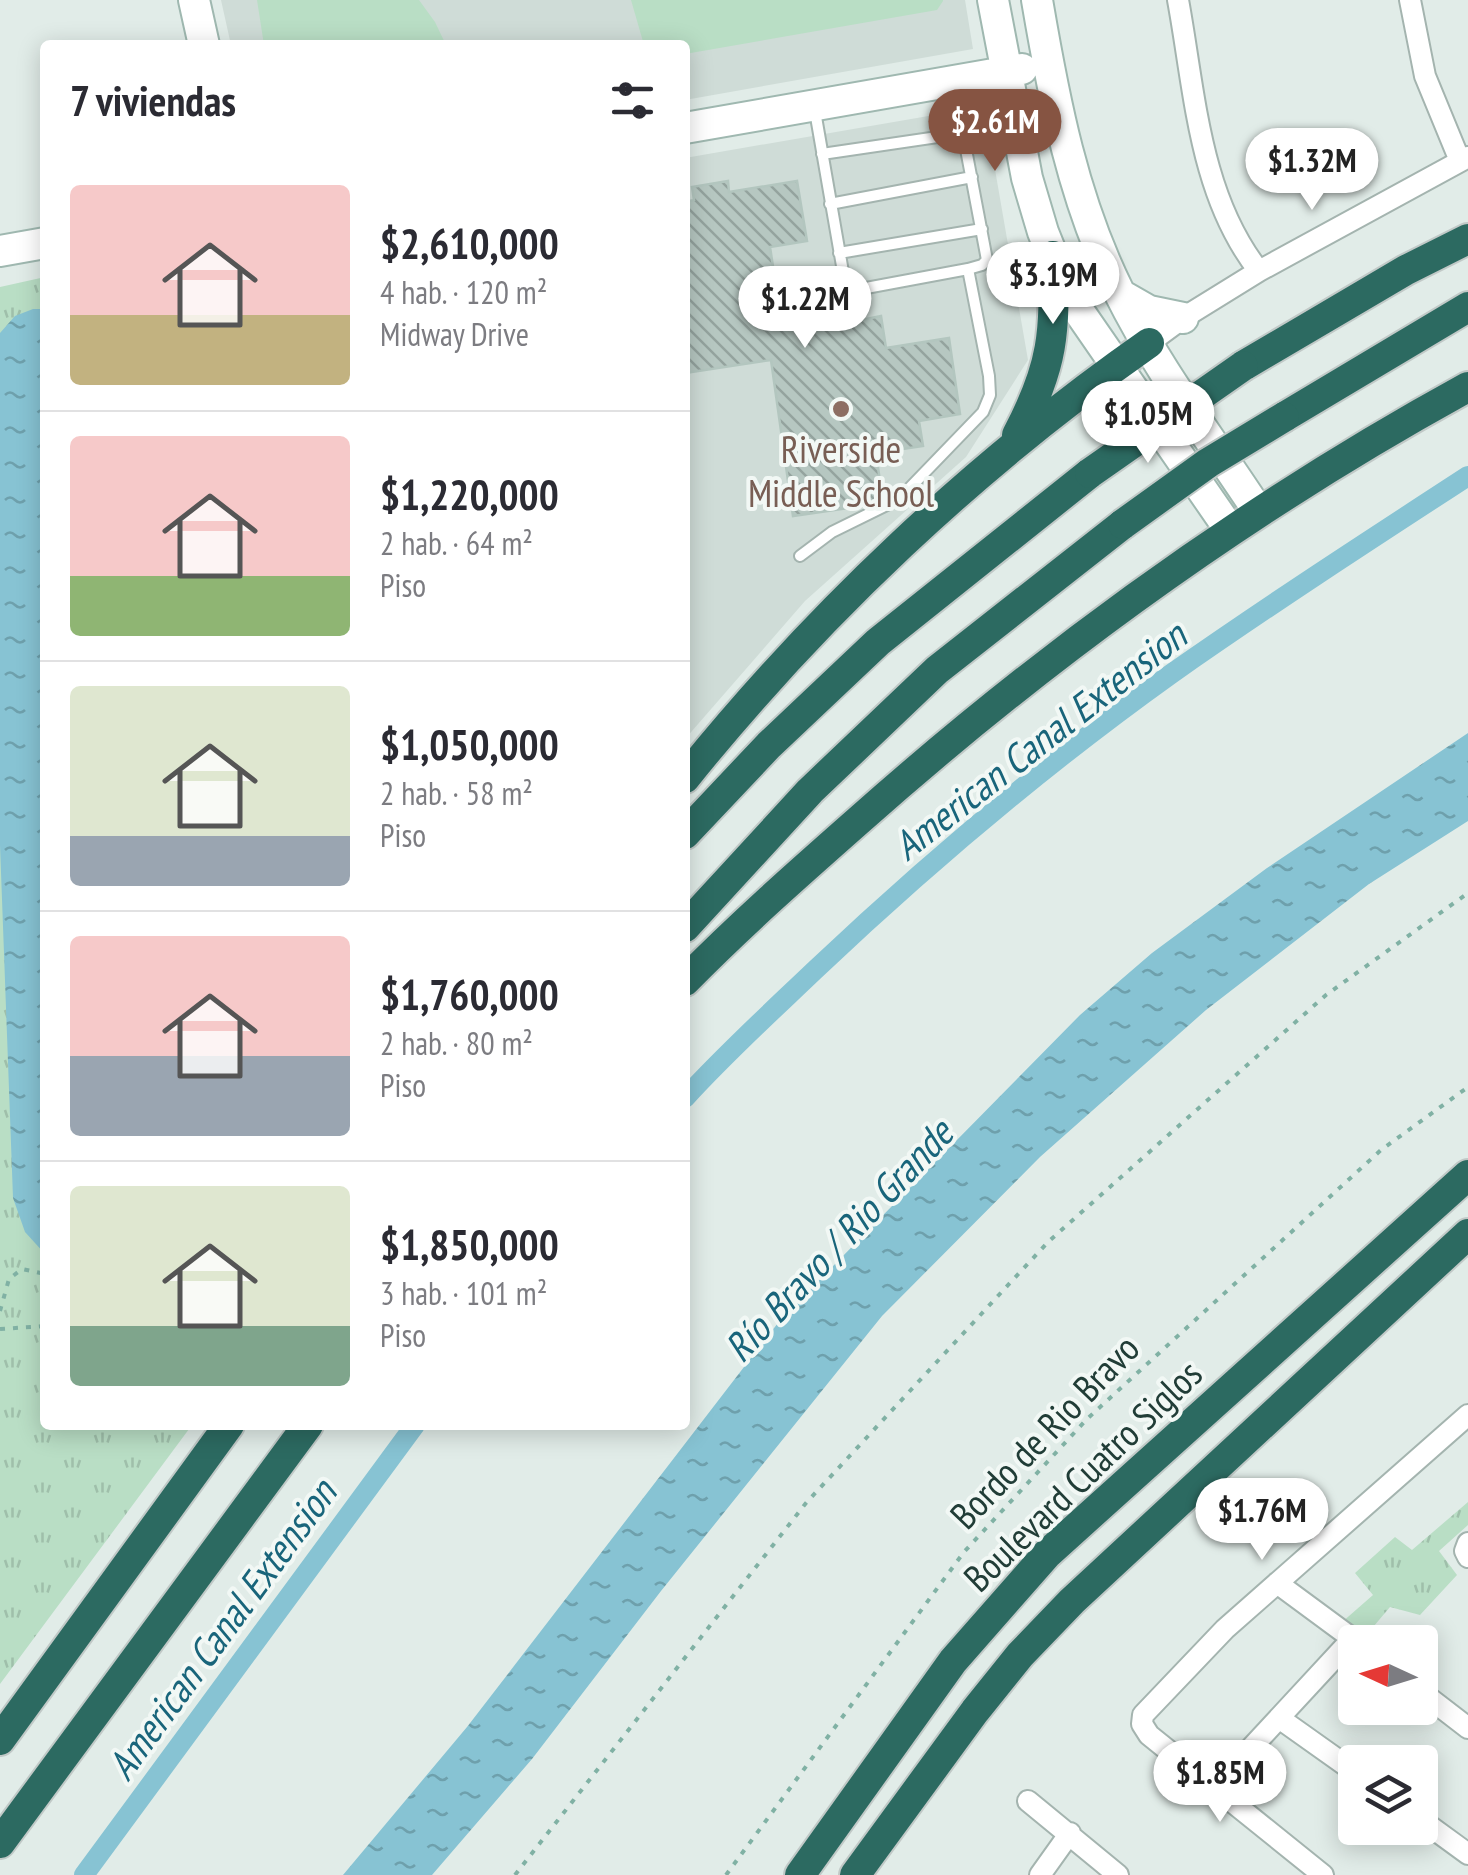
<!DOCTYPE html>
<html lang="es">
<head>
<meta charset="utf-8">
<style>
	:root { --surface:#fff; --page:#f7f7f7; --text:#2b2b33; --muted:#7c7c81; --line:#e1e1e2; --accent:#865442 }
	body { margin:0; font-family:"PT Sans Narrow",sans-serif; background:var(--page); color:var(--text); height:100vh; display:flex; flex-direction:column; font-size:38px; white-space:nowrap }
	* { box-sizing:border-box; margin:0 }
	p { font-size:32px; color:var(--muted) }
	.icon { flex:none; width:55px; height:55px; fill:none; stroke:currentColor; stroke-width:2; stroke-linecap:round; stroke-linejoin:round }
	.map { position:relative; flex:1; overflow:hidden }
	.panel { position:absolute; left:40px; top:40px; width:650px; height:1390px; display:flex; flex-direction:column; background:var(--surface); border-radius:10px; box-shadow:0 5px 25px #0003 }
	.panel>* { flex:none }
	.needle { width:65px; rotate:274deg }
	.fabs { position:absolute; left:1338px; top:1625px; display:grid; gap:20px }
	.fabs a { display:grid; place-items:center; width:100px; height:100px; border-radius:10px; background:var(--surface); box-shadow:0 5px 25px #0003; font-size:50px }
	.price { position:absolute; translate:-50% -85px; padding:0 22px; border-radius:35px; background:#fff; color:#222; font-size:32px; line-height:65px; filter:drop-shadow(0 2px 5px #0008) }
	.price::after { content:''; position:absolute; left:50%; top:60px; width:30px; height:22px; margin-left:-15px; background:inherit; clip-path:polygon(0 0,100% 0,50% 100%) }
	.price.on { background:var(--accent); color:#fff }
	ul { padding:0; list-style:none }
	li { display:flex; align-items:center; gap:30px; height:250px; padding:0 30px }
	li+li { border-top:2px solid var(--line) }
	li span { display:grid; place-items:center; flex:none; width:280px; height:200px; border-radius:10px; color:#555 }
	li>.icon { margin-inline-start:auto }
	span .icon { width:120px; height:120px; fill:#fffc; stroke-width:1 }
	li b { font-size:42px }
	h2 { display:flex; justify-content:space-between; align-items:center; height:120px; padding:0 30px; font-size:42px }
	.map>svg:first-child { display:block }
	.built { fill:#cfdcd7 }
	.grass { fill:#b9dec5 }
	.park { fill:url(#park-tufts) }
	.water { fill:url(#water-ripples) }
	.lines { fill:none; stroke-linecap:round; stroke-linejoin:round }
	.canal { stroke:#87c3d3; stroke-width:20 }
	.building { fill:url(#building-back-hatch); stroke:#b3c6bf; stroke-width:2.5 }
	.lane-casing { stroke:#a4b4af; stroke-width:14 }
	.street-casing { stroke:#a4b4af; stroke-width:24 }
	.secondary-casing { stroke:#9fb8b0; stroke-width:34 }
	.highway-casing { stroke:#c1c9c7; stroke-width:34 }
	.path { stroke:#80b1a4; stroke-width:4; stroke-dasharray:5 8; stroke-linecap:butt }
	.lane { stroke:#fff; stroke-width:10 }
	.street { stroke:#fff; stroke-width:20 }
	.secondary { stroke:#fff; stroke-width:30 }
	.highway { stroke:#2c6a61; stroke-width:30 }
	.highway-bridge-casing { stroke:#c1c9c7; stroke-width:34; stroke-linecap:butt }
	.highway-bridge { stroke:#2c6a61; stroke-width:30 }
	.education-dot { fill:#8d6e63; stroke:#f2f8f5; stroke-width:4 }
	.labels { text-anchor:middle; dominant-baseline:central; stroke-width:8; stroke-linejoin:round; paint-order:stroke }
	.education-label { font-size:38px; fill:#785e54; stroke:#f2f8f5 }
	.street-label { font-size:38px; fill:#213d37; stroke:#f2f8f5 }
	.water-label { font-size:40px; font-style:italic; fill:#19657b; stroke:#f2f8f5 }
</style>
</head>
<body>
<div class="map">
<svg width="1468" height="1875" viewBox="0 0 1468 1875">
	<defs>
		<pattern id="park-tufts" width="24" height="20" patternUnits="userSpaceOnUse" patternTransform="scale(2.5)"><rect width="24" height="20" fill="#b9dec5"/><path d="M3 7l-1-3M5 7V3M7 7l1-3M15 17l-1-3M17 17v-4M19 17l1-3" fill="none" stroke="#9fbfaa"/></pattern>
		<pattern id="water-ripples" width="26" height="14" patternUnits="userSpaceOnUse" patternTransform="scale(2.5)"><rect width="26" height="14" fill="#87c3d3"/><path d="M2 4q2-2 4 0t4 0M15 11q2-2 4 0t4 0" fill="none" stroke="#6ea0ac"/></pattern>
		<pattern id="building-back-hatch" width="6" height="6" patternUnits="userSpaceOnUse" patternTransform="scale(2.5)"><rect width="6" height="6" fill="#b6c7c1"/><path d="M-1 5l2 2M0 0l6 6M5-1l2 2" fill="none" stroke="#94a39e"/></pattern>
	</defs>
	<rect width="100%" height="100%" fill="#e1ece8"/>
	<path class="built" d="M221,0h744l8,49 -288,51v-55h-454z
		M969,109l14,9 5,11 40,231 -62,97 -161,144 -120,138v-581z"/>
	<path class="grass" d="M257,0h162l16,22 11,23h-182z
		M631,0h312v1l-6,9 -252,44v-9h-41z"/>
	<path class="park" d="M45,277v1148h147l-192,259v-1397z
		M1468,1502v23l-29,26 18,24 -37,40 -30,-8 -27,32 -22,-16 32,-28 -18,-22 40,-36 17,13z"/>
	<path class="water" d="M33,309h12v945l-20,-22 -12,-34 -13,-353v-512l15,-17z
		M1468,733v88l-99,63 -163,126 -166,147 -158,159 -221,275 -129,168 -100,116h-89l124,-148 314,-408 171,-174 128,-130 72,-62 115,-85z"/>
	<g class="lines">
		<path class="canal" d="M685,1098c41,-45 86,-86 130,-128 110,-104 233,-208 356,-296 97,-68 197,-133 297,-198
			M84,1875l331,-450"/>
	</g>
	<path class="building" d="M728,181l1,11 68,-11 10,60 -37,6 10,65 17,-2 5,22 79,-16 5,32 63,-10 11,76 -41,7 4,25 -47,7 7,50 -90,13 -22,-156 -86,13v-171l9,-2 -2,-13z"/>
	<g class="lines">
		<g class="lane-casing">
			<path id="lane" d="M822,154l136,-20 7,10 22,116 -5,5 -14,4
				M830,204l142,-27
				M839,253l143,-24
				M800,556l32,-24 67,-33 84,-87 7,-17 -1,-19 -21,-107 -118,22 -4,-2 -31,-178"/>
		</g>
		<g class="street-casing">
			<path id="street" d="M1178,0c17,92 21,195 81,271
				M1410,0l15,76 35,85
				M1149,343l34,-25 76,-47 209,-114
				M1468,1543l-3,8 3,6
				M1277,1583l80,59
				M1420,1691l48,37
				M1279,1718l76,54
				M1214,1788l138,-149
				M1028,1801l90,74
				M1420,1819l48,35
				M1040,1875l30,-42
				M1323,1875l-174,-140 -7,-11 1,-9 82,-86 243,-214"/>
		</g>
		<g class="secondary-casing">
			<path id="secondary" d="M194,0l10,45
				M993,0l34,178 16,54 26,65 161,233
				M1037,0c17,100 36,200 82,292 38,77 92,147 139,219
				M685,128l337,-59
				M0,251l45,-8
				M1121,295l28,16 34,7"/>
		</g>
		<g class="highway-casing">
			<path id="highway" d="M1243,366l163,-96 62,-31
				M1284,417l184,-110
				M1017,435c37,-70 38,-102 36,-179
				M685,778c132,-164 291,-314 464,-435
				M685,834l84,-89 109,-103 212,-169
				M685,927l125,-136 127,-121 186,-146
				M685,981c55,-56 114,-108 173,-160 188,-167 389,-313 610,-434
				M0,1740l229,-315
				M0,1843l308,-418
				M800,1875l153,-214 94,-107 421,-379
				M855,1875l120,-164 45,-56 52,-54 396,-367"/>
		</g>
		<path class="path" d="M0,1311l9,-32 13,-10 23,5
			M0,1329l45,-3
			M515,1875l291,-372 242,-261 278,-247 142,-102
			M726,1875l238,-323 123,-133 294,-269 87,-63"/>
		<use href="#lane" class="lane"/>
		<use href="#street" class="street"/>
		<use href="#secondary" class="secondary"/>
		<use href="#highway" class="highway"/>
		<g class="highway-bridge-casing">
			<path id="highway-bridge" d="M1090,473l153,-107
				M1123,524l85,-61 76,-46"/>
		</g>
		<use href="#highway-bridge" class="highway-bridge"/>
	</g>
	<circle class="education-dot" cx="841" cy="409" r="10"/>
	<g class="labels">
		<g class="education-label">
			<text x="841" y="448">Riverside<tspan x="841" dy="44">Middle School</tspan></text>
		</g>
		<g class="street-label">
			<text transform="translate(1044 1431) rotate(-46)">Bordo de Rio Bravo</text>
			<text transform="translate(1082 1475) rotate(-44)">Boulevard Cuatro Siglos</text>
		</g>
		<g class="water-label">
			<text transform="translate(1039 740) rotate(-38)">American Canal Extension</text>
			<text transform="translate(838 1240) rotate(-47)">Río Bravo / Rio Grande</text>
			<text transform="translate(221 1629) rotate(-54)">American Canal Extension</text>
		</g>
	</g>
</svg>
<div class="fabs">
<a><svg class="needle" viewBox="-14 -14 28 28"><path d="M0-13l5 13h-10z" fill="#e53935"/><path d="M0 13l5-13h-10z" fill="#7c7c81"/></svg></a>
<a><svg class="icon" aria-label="layers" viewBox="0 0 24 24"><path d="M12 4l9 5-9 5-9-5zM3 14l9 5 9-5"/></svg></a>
</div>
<b class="price on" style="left:995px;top:174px">$2.61M</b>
<b class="price" style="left:1312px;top:213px">$1.32M</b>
<b class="price" style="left:1053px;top:327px">$3.19M</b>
<b class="price" style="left:805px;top:351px">$1.22M</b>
<b class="price" style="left:1148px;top:466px">$1.05M</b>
<b class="price" style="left:1262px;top:1563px">$1.76M</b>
<b class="price" style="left:1220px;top:1825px">$1.85M</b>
<section class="panel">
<h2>7 viviendas<svg class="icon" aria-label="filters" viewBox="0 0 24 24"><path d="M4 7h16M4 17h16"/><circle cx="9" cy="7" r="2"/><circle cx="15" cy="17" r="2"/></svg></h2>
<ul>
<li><span style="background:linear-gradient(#f6c9c9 65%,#c2b280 0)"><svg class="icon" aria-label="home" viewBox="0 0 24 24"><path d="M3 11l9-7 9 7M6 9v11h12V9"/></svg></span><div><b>$2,610,000</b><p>4 hab. · 120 m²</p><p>Midway Drive</p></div></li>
<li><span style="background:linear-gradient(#f6c9c9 70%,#8fb573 0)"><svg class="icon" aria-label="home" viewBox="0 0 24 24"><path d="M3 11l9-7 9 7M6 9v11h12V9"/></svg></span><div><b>$1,220,000</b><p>2 hab. · 64 m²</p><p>Piso</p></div></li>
<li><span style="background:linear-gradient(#dfe7d0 75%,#9aa5b1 0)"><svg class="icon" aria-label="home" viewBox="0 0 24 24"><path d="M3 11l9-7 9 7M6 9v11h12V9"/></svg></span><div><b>$1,050,000</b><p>2 hab. · 58 m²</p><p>Piso</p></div></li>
<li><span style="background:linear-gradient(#f6c9c9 60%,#9aa5b1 0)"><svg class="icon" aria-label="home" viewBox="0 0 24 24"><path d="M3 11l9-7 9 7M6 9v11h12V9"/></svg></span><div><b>$1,760,000</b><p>2 hab. · 80 m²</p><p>Piso</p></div></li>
<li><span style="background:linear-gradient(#dfe7d0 70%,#7fa58c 0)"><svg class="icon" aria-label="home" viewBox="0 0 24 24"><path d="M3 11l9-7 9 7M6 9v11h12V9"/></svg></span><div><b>$1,850,000</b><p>3 hab. · 101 m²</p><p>Piso</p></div></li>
</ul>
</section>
</div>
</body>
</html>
